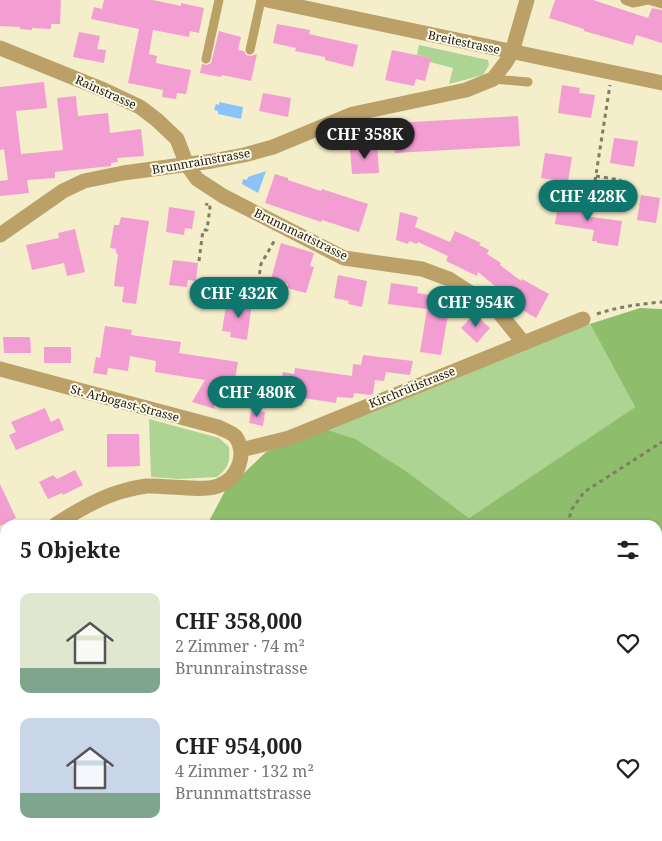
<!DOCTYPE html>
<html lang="de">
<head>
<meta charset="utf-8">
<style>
	:root { --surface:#fff; --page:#f2f2f2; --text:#202124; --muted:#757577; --accent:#0f766e }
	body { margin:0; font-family:"Noto Serif",serif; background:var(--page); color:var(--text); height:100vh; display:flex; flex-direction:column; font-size:19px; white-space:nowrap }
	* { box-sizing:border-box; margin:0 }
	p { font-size:16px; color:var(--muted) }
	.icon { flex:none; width:28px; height:28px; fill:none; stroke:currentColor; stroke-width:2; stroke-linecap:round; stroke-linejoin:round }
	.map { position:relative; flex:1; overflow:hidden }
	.side { position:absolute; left:0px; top:520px; width:662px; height:321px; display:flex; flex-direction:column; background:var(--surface); border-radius:15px 15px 0 0; box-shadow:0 1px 4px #0004 }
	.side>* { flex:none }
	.price { position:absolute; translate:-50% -42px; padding:0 11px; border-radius:18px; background:var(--accent); color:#fff; font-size:16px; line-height:32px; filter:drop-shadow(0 1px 2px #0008) }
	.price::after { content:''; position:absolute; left:50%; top:30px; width:15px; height:11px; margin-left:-8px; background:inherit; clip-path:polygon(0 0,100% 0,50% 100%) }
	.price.on { background:#222; color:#fff }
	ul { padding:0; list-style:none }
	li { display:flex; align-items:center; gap:15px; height:125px; padding:0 20px }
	li span { display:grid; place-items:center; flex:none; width:140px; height:100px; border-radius:10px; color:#555 }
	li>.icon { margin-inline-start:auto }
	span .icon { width:60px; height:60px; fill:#fffc; stroke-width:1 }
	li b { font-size:21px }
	h2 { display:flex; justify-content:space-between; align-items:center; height:60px; padding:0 20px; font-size:21px }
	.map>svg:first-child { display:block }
	.green { fill:#add493 }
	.forest { fill:#8ebd6c }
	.water { fill:#8bc3f9 }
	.building { fill:#f39ed2 }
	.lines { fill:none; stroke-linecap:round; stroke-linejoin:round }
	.path { stroke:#817c64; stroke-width:3; stroke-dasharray:4 4; stroke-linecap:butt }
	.lane { stroke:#bba068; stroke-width:9 }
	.street { stroke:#bba068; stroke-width:15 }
	.labels { text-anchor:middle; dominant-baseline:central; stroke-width:4; stroke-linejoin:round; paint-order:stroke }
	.street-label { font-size:12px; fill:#1d1a0d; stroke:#fefbec }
</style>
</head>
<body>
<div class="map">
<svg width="662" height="841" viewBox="0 0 662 841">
	<rect width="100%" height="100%" fill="#f5eeca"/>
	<path class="green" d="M419,45l69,15 1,5 -6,10 -34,9 4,-16 -23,-6v-4l-13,-3z
		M583,319l7,5 45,83 -166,111 -63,-47 -50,-32 -31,-10z
		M149,419l70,19 10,9c1,16 0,20 -12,30l-37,2 -29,-2z
		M0,624l5,7v183l-5,4z"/>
	<path class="forest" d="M640,308l22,1v532h-491l3,-5h484v-311h-451l18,-34 41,-39 59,-23 31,10 50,32 63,47 166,-111 -45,-83z"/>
	<path class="water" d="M219,102l24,5 -2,12 -23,-5v-3l-4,-1 2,-6 3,1z
		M266,171l-8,22 -16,-9 1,-5 4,1 1,-3z"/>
	<path class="building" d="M0,0h61l-1,24h-9v5l-19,-1v2l-12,-1v-2l-20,-1z
		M104,0h49l28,6v-3l23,5 -5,25 -9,-2 -1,6 -36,-7 -4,24 8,2 -1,7 35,7 -5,24 -9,-1 -1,6 -14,-2 1,-7 -35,-7 11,-54 -48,-10 3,-12 8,2z
		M555,0h38l55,18 4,-10 10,2v33l-26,-8 -3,10 -49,-14v-2l-35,-11z
		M277,24l33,6 -1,4 49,11 -5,22 -28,-7v-3l-30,-6 1,-3 -23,-5z
		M219,31l22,6 -3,13 6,1 2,4 5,1 6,-2 -6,27 -29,-6 -1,2 -21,-4 2,-9 5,1 4,-2z
		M79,32l21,4 -3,13 9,1 -2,13 -31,-6z
		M392,50l39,8 -6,23 -9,-2 -2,7 -29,-6z
		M44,82l3,26 -31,3 5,43 42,-4 -6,-52 19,-2 2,20 30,-3 2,20 31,-4 3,27 -27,2 1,4 -7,1v3l-56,6v6l-28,2 2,13 -29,3v-15l8,-1 -4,-31 -4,1v-63z
		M562,85l18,3 -1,5 16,2 -4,23 -33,-5z
		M263,93l28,5 -3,19 -29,-6z
		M518,116l2,30 -125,7 -2,-30z
		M614,138l24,3 -4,26 -24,-4z
		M377,144l2,29 -27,1 -2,-26 12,-1v-2z
		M545,153l27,4 -4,25 -27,-4z
		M275,174l13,4v2l33,11 1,-2 46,15 -9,28 -37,-12 -1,2 -56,-19z
		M641,195l19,3 -4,25 -19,-3z
		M559,199l27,4 -2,13 38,5 -4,25 -21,-3v-2h-5l2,-11 -39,-6z
		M169,207l26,4 -3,18 -7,-1 -1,7 -18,-3z
		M400,212l18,5 -3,10 35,15 5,-11 26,12 -2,2 10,5 -2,4 14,9 -1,2 21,16 1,-2 27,15 -13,24 -26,-15 2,-3 -34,-28 -1,4 -31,-15 2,-5 -30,-14 -1,2 -8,-3 -1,3 -12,-4z
		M121,217l28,4 -13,83 -14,-2 2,-15 -10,-1 4,-32 -2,-1v-4l-6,-1 4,-23h5z
		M75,229l10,43 -18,4 -3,-13 -32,7 -6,-25 33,-7 -1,-5z
		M281,243l33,10 -4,13 4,1 -8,26 -19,-5 1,-4 -17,-5z
		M173,260l25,3 -2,18 -8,-1 -1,7 -18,-2z
		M338,275l29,6 -5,26 -14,-3 1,-3 -15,-3z
		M391,283l27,4 -1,6 34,5 -10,57 -21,-3 7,-43 -39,-5z
		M254,287l-7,53 -17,-3 1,-5 -9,-1 4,-25 15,2 -1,2z
		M474,314l16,14 -13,15 -16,-15z
		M105,326l27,4 -1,5 50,7 -2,11 59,9 -4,23 3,1 -4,21 -19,-3 1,5 -23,-7 13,-22 -50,-8 1,-11 -26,-5 -2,15 -20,-3 -1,7 -14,-2 3,-16 4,1z
		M3,337h27l1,16h-27z
		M44,347h27v16h-27z
		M363,355l50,6 -3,14 -24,-3 -2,9 -9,-1 -2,14 -3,1 -16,-2 -1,5 -16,-1 -1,6 -33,-5 -1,8 -12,-2v3l-25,-4 4,-23 12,2 2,-10 11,2 1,-6 57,8 1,-12 8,1z
		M45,408l6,14 8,-4 5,12 -48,20 -7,-15 7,-3 -5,-10z
		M251,410l14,2 -2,14 -14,-3z
		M107,434h32l1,32 -33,1z
		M75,470l8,15 -20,10 -1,-2 -14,6 -9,-17 14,-7 4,4z
		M0,484l16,34 -16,8z"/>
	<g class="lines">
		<path class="path" d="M596,176l24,4 -1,7 14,2
			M595,181l15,-96
			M199,261l4,-31h4l3,-23h-4l1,-4
			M240,305l13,-7 4,-7 4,-27 15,-26
			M597,314c21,-7 42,-10 65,-12
			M567,525l5,-16 12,-17 78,-50
			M658,675l4,-2
			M658,782l4,-2
			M163,841l6,-5
			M226,841l4,-5
			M514,841l11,-5"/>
		<path class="lane" d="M625,0l8,3 15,-3 14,4
			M250,50l11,-50
			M206,59l13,-59
			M493,79l35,3
			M0,541h5
			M125,836l7,5"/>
		<path class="street" d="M267,0l395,83
			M0,48l104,42 36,17 17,13 20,19 10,26 10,14 26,17 121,62 78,11 27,10 48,31 26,32
			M0,235l63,-44 21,-10 39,-8 89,-12 32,-6 29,-8 80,-33 113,-24 27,-11 13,-17 6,-10 15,-52
			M0,369l218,58c5,3 13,5 17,9 13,18 3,43 -17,50 -17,6 -53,-1 -72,0 -7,1 -16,3 -23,5 -23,6 -48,21 -68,34
			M241,450l48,-12 294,-119
			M0,563l5,-3"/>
	</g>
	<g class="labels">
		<g class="street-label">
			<text transform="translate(464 42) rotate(12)">Breitestrasse</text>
			<text transform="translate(106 92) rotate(24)">Rainstrasse</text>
			<text transform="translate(201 161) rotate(-10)">Brunnrainstrasse</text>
			<text transform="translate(301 234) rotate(26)">Brunnmattstrasse</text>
			<text transform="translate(412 387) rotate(-22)">Kirchrütistrasse</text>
			<text transform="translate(125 403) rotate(15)">St. Arbogast-Strasse</text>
		</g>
	</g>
</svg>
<b class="price on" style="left:365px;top:160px">CHF 358K</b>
<b class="price" style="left:588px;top:222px">CHF 428K</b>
<b class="price" style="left:239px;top:319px">CHF 432K</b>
<b class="price" style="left:476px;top:328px">CHF 954K</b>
<b class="price" style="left:257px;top:418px">CHF 480K</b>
<section class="side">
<h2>5 Objekte<svg class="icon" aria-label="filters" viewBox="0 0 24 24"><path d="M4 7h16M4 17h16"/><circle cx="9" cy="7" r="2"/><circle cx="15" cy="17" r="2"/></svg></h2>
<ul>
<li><span style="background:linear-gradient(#dfe7d0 75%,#7fa58c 0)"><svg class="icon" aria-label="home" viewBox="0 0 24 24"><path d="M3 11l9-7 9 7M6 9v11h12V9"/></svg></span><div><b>CHF 358,000</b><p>2 Zimmer · 74 m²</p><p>Brunnrainstrasse</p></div><svg class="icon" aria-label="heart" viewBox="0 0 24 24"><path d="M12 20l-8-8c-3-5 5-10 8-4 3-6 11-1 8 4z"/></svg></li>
<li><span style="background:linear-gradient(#c9d6e8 75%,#7fa58c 0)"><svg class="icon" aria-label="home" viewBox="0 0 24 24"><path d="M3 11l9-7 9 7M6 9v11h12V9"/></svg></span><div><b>CHF 954,000</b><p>4 Zimmer · 132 m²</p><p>Brunnmattstrasse</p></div><svg class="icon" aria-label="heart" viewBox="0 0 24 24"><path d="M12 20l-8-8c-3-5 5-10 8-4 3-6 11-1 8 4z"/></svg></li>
</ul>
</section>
</div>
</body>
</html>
